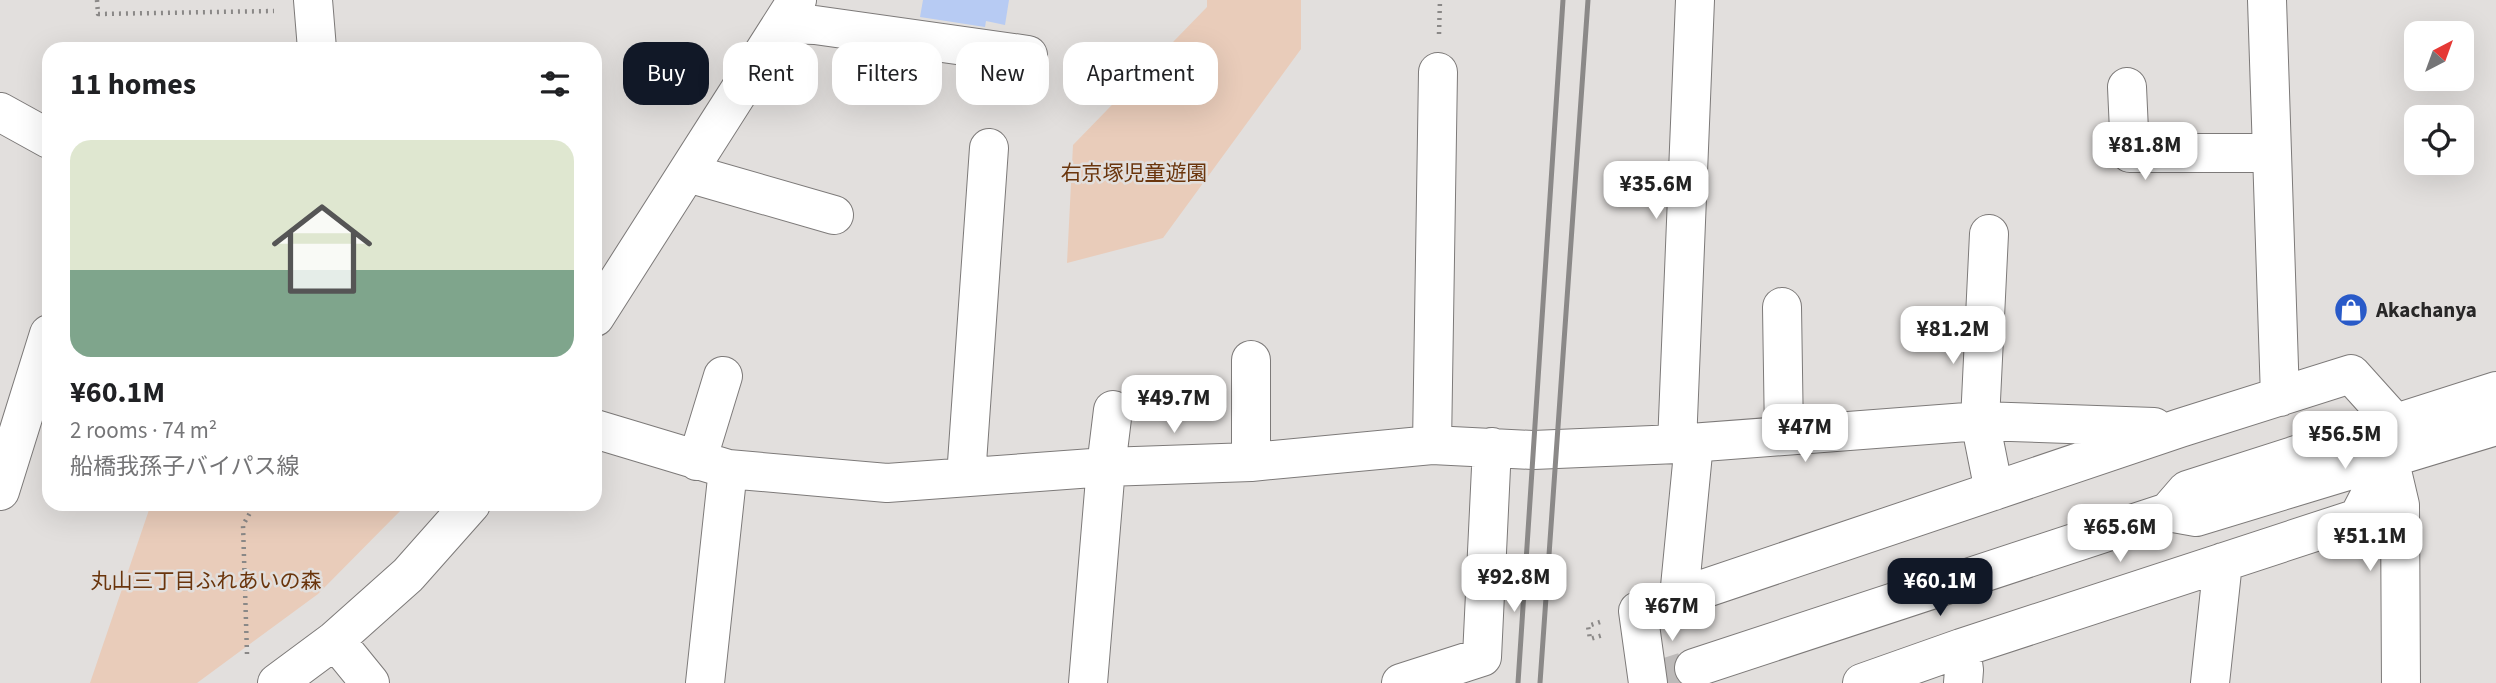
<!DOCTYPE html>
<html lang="en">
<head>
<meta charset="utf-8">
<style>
	:root { --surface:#fff; --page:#f6f6f6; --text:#202124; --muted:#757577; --line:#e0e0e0; --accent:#111827 }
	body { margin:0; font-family:"Source Sans 3","Noto Sans JP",sans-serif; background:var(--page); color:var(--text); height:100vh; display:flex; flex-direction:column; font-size:26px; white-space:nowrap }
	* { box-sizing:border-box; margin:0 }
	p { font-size:23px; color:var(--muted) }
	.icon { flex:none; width:38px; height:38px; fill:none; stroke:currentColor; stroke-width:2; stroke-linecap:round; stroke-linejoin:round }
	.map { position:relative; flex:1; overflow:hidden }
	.sheet { position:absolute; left:42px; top:42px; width:560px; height:469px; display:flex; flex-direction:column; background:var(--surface); border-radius:21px; box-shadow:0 7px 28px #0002 }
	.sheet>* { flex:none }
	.top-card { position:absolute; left:623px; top:42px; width:665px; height:63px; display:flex; gap:14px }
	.needle { width:46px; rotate:41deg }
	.controls { position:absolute; left:2404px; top:21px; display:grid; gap:14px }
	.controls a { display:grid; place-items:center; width:70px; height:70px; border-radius:14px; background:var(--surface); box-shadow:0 7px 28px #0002; font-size:35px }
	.price { position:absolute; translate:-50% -60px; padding:0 16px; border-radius:14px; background:#fff; color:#222; font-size:23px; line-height:46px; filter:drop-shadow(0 2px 4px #0008) }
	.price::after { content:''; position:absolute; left:50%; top:42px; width:21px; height:16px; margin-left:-10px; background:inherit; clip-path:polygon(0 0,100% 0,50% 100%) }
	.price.current { background:var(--accent); color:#fff }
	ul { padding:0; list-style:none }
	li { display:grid; align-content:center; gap:14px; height:371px; padding:0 28px }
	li+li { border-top:2px solid var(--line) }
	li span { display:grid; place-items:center; height:217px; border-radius:21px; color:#555 }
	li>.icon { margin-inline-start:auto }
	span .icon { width:126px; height:126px; fill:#fffc; stroke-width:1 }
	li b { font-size:30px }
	h2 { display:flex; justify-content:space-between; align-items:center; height:84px; padding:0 28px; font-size:30px }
	.tag { padding:0 24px; border-radius:21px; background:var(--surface); box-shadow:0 7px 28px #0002; font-size:24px; line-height:63px }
	.tag.current { background:var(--accent); color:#fff }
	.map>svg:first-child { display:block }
	.green { fill:#e9ccba }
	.building { fill:#b7cbf3 }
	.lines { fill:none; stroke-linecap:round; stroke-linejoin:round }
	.minor-tunnel { stroke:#bdbab9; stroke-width:38; stroke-dasharray:38 19; stroke-linecap:butt }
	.minor-casing { stroke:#7d7a79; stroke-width:40 }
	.path { stroke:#8a8887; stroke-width:4.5; stroke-dasharray:2 5; stroke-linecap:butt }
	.minor { stroke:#fff; stroke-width:38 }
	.rail { stroke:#8b8988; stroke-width:5 }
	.labels { text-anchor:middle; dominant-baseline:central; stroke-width:5; stroke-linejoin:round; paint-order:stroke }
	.park-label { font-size:21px; fill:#6a350c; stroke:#e2dfdd }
	.poi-label { font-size:21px; font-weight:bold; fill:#282727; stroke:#e2dfdd; text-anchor:start }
</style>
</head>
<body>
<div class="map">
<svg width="2496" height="683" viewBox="0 0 2496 683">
	<rect width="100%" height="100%" fill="#e2dfdd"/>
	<path class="green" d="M1207,0h94v49l-138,189 -96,25 6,-118 134,-138z
		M151,504h256l-89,90 -121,89h-107z"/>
	<path class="building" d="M923,0h86l-4,25 -19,-4 -1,6 -65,-10z"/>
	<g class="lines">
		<path class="minor-tunnel" d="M1648,683l46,-15"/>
		<g class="minor-casing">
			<path id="minor" d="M313,0l4,49
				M2267,0l13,397
				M782,24l33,1 213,30
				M2127,87l3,66h142
				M0,112l49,27
				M688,173l146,42
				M1989,234l-9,187 14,70
				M1782,307l2,129
				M595,317l202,-317
				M1251,360v102
				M595,429l133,40 159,14 219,-16 145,-5 181,-17 6,-373
				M1677,444l18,-444
				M1432,445l101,5 144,-6 303,-23 174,6
				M2389,458l11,47 1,178
				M697,461l26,-85
				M966,477l23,-329
				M0,491l49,-157
				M2168,512l19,-22 309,-99
				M1679,597l15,-154
				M335,640l35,43
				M1961,648l3,22 -1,13
				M1694,668l474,-156 28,5 300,-91
				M277,683l58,-43 73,-65 63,-71
				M705,683l23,-214
				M1088,683l18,-216 7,-57
				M1401,683l81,-26 10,-210
				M1648,683l-10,-72 542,-183 171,-54 45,50
				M1862,683l99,-35 397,-130 31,-60
				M2210,683l13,-121"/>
		</g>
		<path class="path" d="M97,0l1,14 176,-3
			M1439,34l1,-34
			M1600,622l-12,4 2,13 13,-4
			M247,654l-4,-129 12,-21"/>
		<use href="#minor" class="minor"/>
		<path class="rail" d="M1518,683l45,-683
			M1540,683l48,-683"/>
	</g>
	<defs>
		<g id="shop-disc" transform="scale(1.75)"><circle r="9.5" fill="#295ac8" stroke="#e2dfdd"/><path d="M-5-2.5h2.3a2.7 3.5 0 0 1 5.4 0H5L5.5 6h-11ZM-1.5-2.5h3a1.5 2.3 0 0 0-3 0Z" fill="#fff"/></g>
	</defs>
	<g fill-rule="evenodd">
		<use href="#shop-disc" x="2351" y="310"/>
	</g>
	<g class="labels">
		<g class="park-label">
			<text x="1134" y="173">右京塚児童遊園</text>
			<text x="206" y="581">丸山三丁目ふれあいの森</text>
		</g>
		<g class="poi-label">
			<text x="2376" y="310">Akachanya</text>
		</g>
	</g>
</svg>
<div class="controls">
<a><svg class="needle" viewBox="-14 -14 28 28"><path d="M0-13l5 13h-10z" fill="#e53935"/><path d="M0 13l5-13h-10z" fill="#757577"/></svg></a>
<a><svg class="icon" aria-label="locate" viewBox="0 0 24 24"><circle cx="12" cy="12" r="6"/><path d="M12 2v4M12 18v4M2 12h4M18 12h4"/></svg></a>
</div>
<b class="price" style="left:2145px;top:182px">¥81.8M</b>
<b class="price" style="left:1656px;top:221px">¥35.6M</b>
<b class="price" style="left:1953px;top:366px">¥81.2M</b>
<b class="price" style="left:1174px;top:435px">¥49.7M</b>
<b class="price" style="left:1805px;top:464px">¥47M</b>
<b class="price" style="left:2345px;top:471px">¥56.5M</b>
<b class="price" style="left:2120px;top:564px">¥65.6M</b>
<b class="price" style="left:2370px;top:573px">¥51.1M</b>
<b class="price" style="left:1514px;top:614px">¥92.8M</b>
<b class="price current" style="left:1940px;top:618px">¥60.1M</b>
<b class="price" style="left:1672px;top:643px">¥67M</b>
<div class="top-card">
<a class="tag current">Buy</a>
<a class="tag">Rent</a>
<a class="tag">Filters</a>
<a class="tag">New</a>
<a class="tag">Apartment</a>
</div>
<section class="sheet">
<h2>11 homes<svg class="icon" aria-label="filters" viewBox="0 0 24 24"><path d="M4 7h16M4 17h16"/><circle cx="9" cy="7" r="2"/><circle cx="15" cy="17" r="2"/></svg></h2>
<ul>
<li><span style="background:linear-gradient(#dfe7d0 60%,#7fa58c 0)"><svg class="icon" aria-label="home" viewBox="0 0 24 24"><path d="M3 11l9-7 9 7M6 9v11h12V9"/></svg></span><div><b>¥60.1M</b><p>2 rooms · 74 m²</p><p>船橋我孫子バイパス線</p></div></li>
</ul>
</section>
</div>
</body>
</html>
